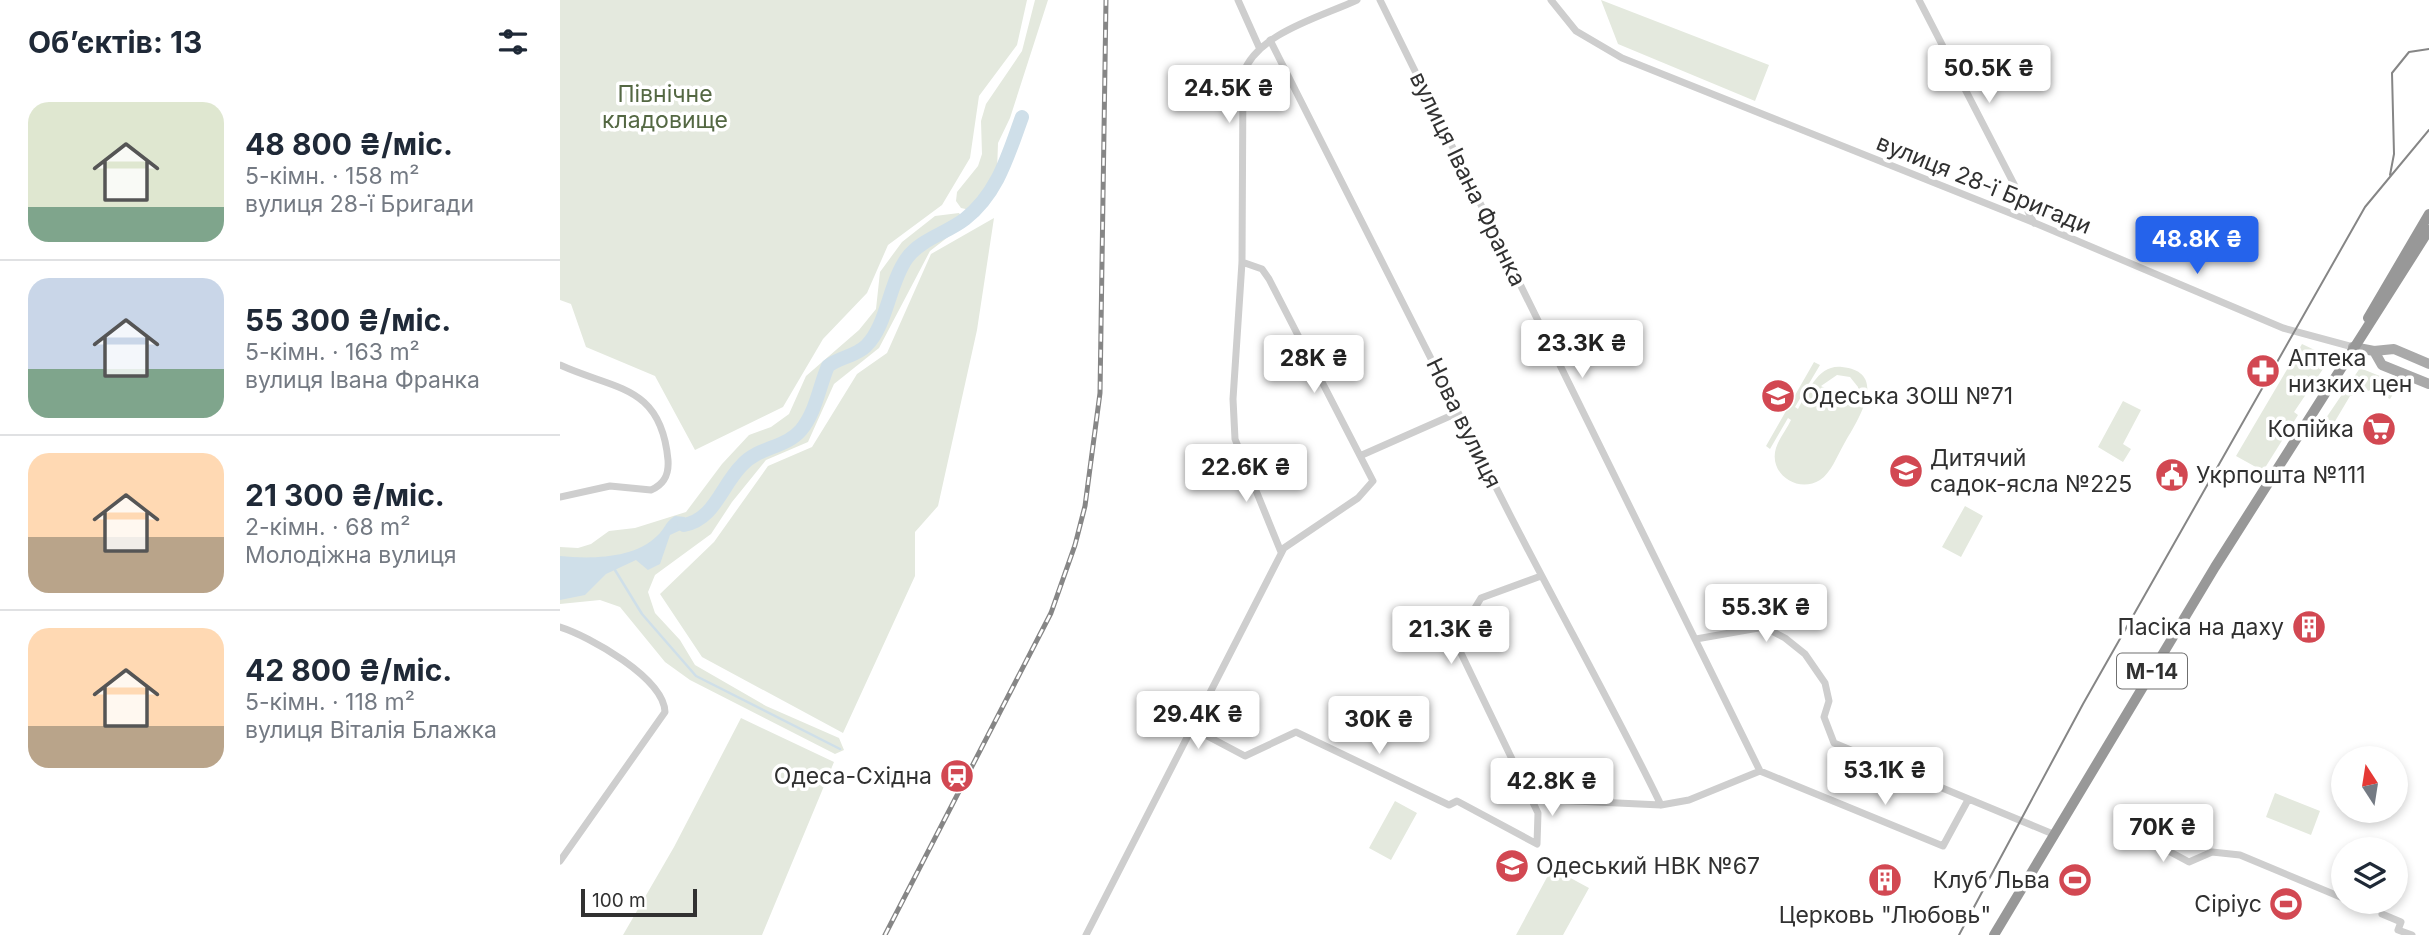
<!DOCTYPE html>
<html lang="uk">
<head>
<meta charset="utf-8">
<style>
	:root { --surface:#fff; --page:#f2f2f3; --text:#1f2937; --muted:#747a83; --line:#e0e1e3; --accent:#2563eb }
	body { margin:0; font-family:Inter,sans-serif; background:var(--page); color:var(--text); height:100vh; display:flex; flex-direction:column; font-size:26px; white-space:nowrap }
	* { box-sizing:border-box; margin:0 }
	p { font-size:23px; color:var(--muted) }
	.icon { flex:none; width:38px; height:38px; fill:none; stroke:currentColor; stroke-width:2; stroke-linecap:round; stroke-linejoin:round }
	.map { position:relative; flex:1; overflow:hidden }
	.sheet { display:flex; flex-direction:column; background:var(--surface); width:560px }
	.sheet>* { flex:none }
	.needle { width:46px; rotate:348deg }
	.tools { position:absolute; left:1771px; top:746px; display:grid; gap:14px }
	.tools a { display:grid; place-items:center; width:77px; height:77px; border-radius:50%; background:var(--surface); box-shadow:0 4px 10px #0003; font-size:35px }
	.scale { position:absolute; left:21px; bottom:18px; width:116px; box-sizing:border-box; padding-left:7px; border:4px solid #313131; border-top:0; font-size:19px; line-height:24px; white-space:nowrap; color:#313131; -webkit-text-stroke:5px #fff; paint-order:stroke }
	.price { position:absolute; translate:-50% -60px; padding:0 16px; border-radius:7px; background:#fff; color:#222; font-size:23px; line-height:46px; filter:drop-shadow(0 2px 4px #0008) }
	.price::after { content:''; position:absolute; left:50%; top:42px; width:21px; height:16px; margin-left:-10px; background:inherit; clip-path:polygon(0 0,100% 0,50% 100%) }
	.price.current { background:var(--accent); color:#fff }
	ul { padding:0; list-style:none }
	li { display:flex; align-items:center; gap:21px; height:175px; padding:0 28px }
	li+li { border-top:2px solid var(--line) }
	li span { display:grid; place-items:center; flex:none; width:196px; height:140px; border-radius:21px; color:#555 }
	li>.icon { margin-inline-start:auto }
	span .icon { width:84px; height:84px; fill:#fffc; stroke-width:1 }
	li b { font-size:30px }
	h2 { display:flex; justify-content:space-between; align-items:center; height:84px; padding:0 28px; font-size:30px }
	main { display:flex; flex:1; min-height:0 }
	.map>svg:first-child { display:block }
	.green { fill:#e4e9de; fill-rule:evenodd }
	.water { fill:#cfdfe9 }
	.lines { fill:none; stroke-linecap:round; stroke-linejoin:round }
	.stream { stroke:#cfdfe9; stroke-width:2.5 }
	.river { stroke:#cfdfe9; stroke-width:14 }
	.minor { stroke:#cecece; stroke-width:7 }
	.major { stroke:#a9a9a9; stroke-width:10 }
	.highway { stroke:#989898; stroke-width:10 }
	.tram { stroke:#868686; stroke-width:2 }
	.rail-casing { stroke:#868686; stroke-width:5 }
	.rail { stroke:#fff; stroke-width:2.5; stroke-dasharray:8; stroke-linecap:butt }
	.labels { text-anchor:middle; dominant-baseline:central; stroke-width:7; stroke-linejoin:round; paint-order:stroke }
	.shield { fill:#fff; stroke:#6f6f6f; stroke-width:2 }
	.shield-label { font-size:21px; font-weight:bold; fill:#313131 }
	.park-label { font-size:23px; fill:#546843; stroke:#fff }
	.street-label { font-size:23px; fill:#313131; stroke:#fff }
	.poi-label { font-size:23px; fill:#313131; stroke:#fff; text-anchor:start }
</style>
</head>
<body>
<main>
<section class="sheet">
<h2>Об’єктів: 13<svg class="icon" aria-label="filters" viewBox="0 0 24 24"><path d="M4 7h16M4 17h16"/><circle cx="9" cy="7" r="2"/><circle cx="15" cy="17" r="2"/></svg></h2>
<ul>
<li><span style="background:linear-gradient(#dfe7d0 75%,#7fa58c 0)"><svg class="icon" aria-label="home" viewBox="0 0 24 24"><path d="M3 11l9-7 9 7M6 9v11h12V9"/></svg></span><div><b>48 800 ₴/міс.</b><p>5-кімн. · 158 m²</p><p>вулиця 28-ї Бригади</p></div></li>
<li><span style="background:linear-gradient(#c9d6e8 65%,#7fa58c 0)"><svg class="icon" aria-label="home" viewBox="0 0 24 24"><path d="M3 11l9-7 9 7M6 9v11h12V9"/></svg></span><div><b>55 300 ₴/міс.</b><p>5-кімн. · 163 m²</p><p>вулиця Івана Франка</p></div></li>
<li><span style="background:linear-gradient(#ffd9b3 60%,#b9a48a 0)"><svg class="icon" aria-label="home" viewBox="0 0 24 24"><path d="M3 11l9-7 9 7M6 9v11h12V9"/></svg></span><div><b>21 300 ₴/міс.</b><p>2-кімн. · 68 m²</p><p>Молодіжна вулиця</p></div></li>
<li><span style="background:linear-gradient(#ffd9b3 70%,#b9a48a 0)"><svg class="icon" aria-label="home" viewBox="0 0 24 24"><path d="M3 11l9-7 9 7M6 9v11h12V9"/></svg></span><div><b>42 800 ₴/міс.</b><p>5-кімн. · 118 m²</p><p>вулиця Віталія Блажка</p></div></li>
</ul>
</section>
<div class="map">
<svg width="1869" height="935" viewBox="0 0 1869 935">
	<rect width="100%" height="100%" fill="#fff"/>
	<path class="green" d="M0,0h467l-10,45 -38,51 -9,62 -28,47 -54,40 -21,48 -44,46 -40,68 -88,43 -40,-74 -69,-29 -15,-43 -11,-4z
		M475,0h13l-38,118 -12,25 -1,29 -27,38 -9,-2 -5,-7 1,-9 21,-26 4,-12 -1,-33 5,-17 36,-53z
		M1041,0l168,65 -14,36 -137,-57z
		M399,213l7,10 -36,28 -51,97 -45,36 -26,58 -42,18 -34,42 -21,32 -56,41 -7,17 7,21 25,27 15,25 71,41 73,32 5,12 -9,4 -145,-74 -25,-18 -45,-55 -20,-7 -40,4v-57l18,1 13,-4 18,-13 26,-3 51,-16 36,-48 27,-29 22,-8 18,-13 17,-38 53,-46 17,-21 4,-37 22,-30 33,-26z
		M434,218l-17,112 -39,176 -23,26v44l-72,157 -141,-76 -42,-63 54,-52 54,-76 44,-19 45,-73 30,-21 44,-99z
		M1742,344l19,9 6,10 -33,49 4,3 -35,56 -27,-15z
		M1254,362l6,3 -25,42 3,2c10,-17 20,-45 44,-42 49,5 14,56 2,77 -7,12 -13,29 -24,36 -22,14 -52,-6 -44,-32 3,-10 11,-19 15,-28l-3,-2 -18,31 -4,-3zM1277,375l13,2 8,10 -1,19 -36,-20z
		M1800,368l37,15 1,3 -8,13 -19,-9 -21,6 -16,27 -8,-5z
		M1563,401l18,9 -18,34 8,5 -8,13 -25,-15z
		M1405,506l18,10 -22,41 -19,-10z
		M181,718l93,44 -72,173h-139l51,-88z
		M1715,793l45,18 -9,24 -45,-18z
		M835,801l22,12 -26,47 -22,-12z
		M992,868l37,20 -26,47h-47z"/>
	<path class="water" d="M115,516l10,1 -2,12 -13,6 -10,29 -12,6 -12,-10 -30,14 -21,21 -25,5v-44c30,3 74,3 97,-20 8,-7 8,-14 18,-20z"/>
	<g class="lines">
		<path class="stream" d="M55,570l27,44 54,62 144,73"/>
		<path class="river" d="M124,525c31,-6 37,-39 58,-60 16,-18 44,-17 59,-35 15,-18 18,-43 27,-64 12,-9 28,-10 38,-20 21,-20 23,-63 41,-88 14,-19 40,-25 58,-39 33,-26 43,-64 57,-102"/>
		<path class="minor" d="M678,0l21,47
			M820,0l380,771
			M991,0l25,31 46,27 413,165 248,105 70,19
			M1359,0l115,223
			M710,40c81,157 158,316 239,473 50,98 104,193 152,292
			M0,365c54,25 101,19 108,95 1,14 -3,24 -17,30l-41,-4 -50,11
			M802,455l95,-42
			M721,552l-46,-113 -2,-40 9,-137 1,-188c14,-41 78,-57 114,-74
			M0,627c29,9 104,51 105,85l-105,149
			M1136,639l68,-12 21,11 20,16 20,29 4,18 -5,16 10,26 219,91
			M634,729l51,27 51,-24 153,73 8,-4 80,43 1,-31 -79,-164 11,-33 11,-18 60,-22
			M971,799l130,6 28,-5 71,-29 183,75 25,-46
			M1590,841l39,21 23,-10 28,3 103,43
			M1791,901l10,4
			M1822,914l19,8 -3,8 14,5
			M526,935l198,-387 74,-50 15,-17 -104,-202 -7,-10 -20,-7"/>
		<path class="major" d="M1793,347l21,4 20,-2 35,15
			M1814,351l8,14 47,19"/>
		<path class="highway" d="M1808,318l61,-104
			M1434,935l221,-368 214,-337"/>
		<path class="tram" d="M1830,175l4,-21 -2,-81 17,-21 20,-3
			M1399,935l124,-231 282,-497 64,-77"/>
		<g class="rail-casing">
			<path id="rail" d="M325,935l166,-322 24,-68 10,-39 15,-113 6,-393"/>
		</g>
		<use href="#rail" class="rail"/>
	</g>
	<defs>
		<g id="pharmacy-disc" transform="scale(1.75)"><circle r="9.5" fill="#d24852" stroke="#fff"/><path d="M-2-6h4v4h4v4h-4v4h-4v-4h-4v-4h4Z" fill="#fff"/></g>
		<g id="school-disc" transform="scale(1.75)"><circle r="9.5" fill="#d24852" stroke="#fff"/><path d="M0-5L7-2L0 1L-7-2ZM-4 1L0 2.5L4 1V4Q0 6-4 4Z" fill="#fff"/></g>
		<g id="supermarket-disc" transform="scale(1.75)"><circle r="9.5" fill="#d24852" stroke="#fff"/><path d="M-6-5.5h2.5l.6 2H6L4.5 2H-2.5L-4.4-4H-6ZM-1.5 3.2a1.3 1.3 0 1 0 .1 0ZM3 3.2a1.3 1.3 0 1 0 .1 0Z" fill="#fff"/></g>
		<g id="civic-disc" transform="scale(1.75)"><circle r="9.5" fill="#d24852" stroke="#fff"/><path d="M-.6-6.5H3V-4.5H.6V-3L4-1V1h2V6H-6V1h2V-1L-.6-3ZM-1.2 2.5V6h2.4V2.5Z" fill="#fff"/></g>
		<g id="building-disc" transform="scale(1.75)"><circle r="9.5" fill="#d24852" stroke="#fff"/><path d="M-4-6H4V6H1V3H-1V6H-4ZM-2.5-4.3h1.7v1.8h-1.7ZM.8-4.3h1.7v1.8H.8ZM-2.5-1h1.7V.8h-1.7ZM.8-1h1.7V.8H.8Z" fill="#fff"/></g>
		<g id="station-disc" transform="scale(1.75)"><circle r="9.5" fill="#d24852" stroke="#fff"/><path d="M-3-6H3Q5-6 5-4V2Q5 4 3 4L4.5 6H3L1.5 4h-3L-3 6H-4.5L-3 4Q-5 4-5 2V-4Q-5-6-3-6ZM-3.5-4v3h7v-3ZM-3.5 1v1.5H-2V1ZM2 1v1.5H3.5V1Z" fill="#fff"/></g>
		<g id="stadium-disc" transform="scale(1.75)"><circle r="9.5" fill="#d24852" stroke="#fff"/><path d="M0-5a6.5 5 0 1 0 0 10a6.5 5 0 1 0 0-10ZM-3.5-1.8h7v3.6h-7Z" fill="#fff"/></g>
	</defs>
	<g fill-rule="evenodd">
		<use href="#pharmacy-disc" x="1703" y="371"/>
		<use href="#school-disc" x="1218" y="396"/>
		<use href="#supermarket-disc" x="1819" y="429"/>
		<use href="#school-disc" x="1346" y="471"/>
		<use href="#civic-disc" x="1612" y="475"/>
		<use href="#building-disc" x="1749" y="627"/>
		<use href="#station-disc" x="397" y="776"/>
		<use href="#school-disc" x="952" y="866"/>
		<use href="#building-disc" x="1325" y="880"/>
		<use href="#stadium-disc" x="1515" y="880"/>
		<use href="#stadium-disc" x="1726" y="904"/>
	</g>
	<g class="labels">
		<rect class="shield" x="1557" y="653.5" width="70" height="35" rx="5"/>
		<g class="shield-label">
			<text x="1592" y="671">М-14</text>
		</g>
		<g class="park-label">
			<text x="105" y="94">Північне<tspan x="105" dy="26">кладовище</tspan></text>
		</g>
		<g class="street-label">
			<text transform="translate(908 179) rotate(64)">вулиця Івана Франка</text>
			<text transform="translate(1424 184) rotate(22)">вулиця 28-ї Бригади</text>
			<text transform="translate(904 423) rotate(64)">Нова вулиця</text>
		</g>
		<g class="poi-label">
			<text x="1728" y="358">Аптека<tspan x="1728" dy="26">низких цен</tspan></text>
			<text x="1242" y="396">Одеська ЗОШ №71</text>
			<text x="1794" y="429" text-anchor="end">Копійка</text>
			<text x="1370" y="458">Дитячий<tspan x="1370" dy="26">садок-ясла №225</tspan></text>
			<text x="1636" y="475">Укрпошта №111</text>
			<text x="1724" y="627" text-anchor="end">Пасіка на даху</text>
			<text x="372" y="776" text-anchor="end">Одеса-Східна</text>
			<text x="976" y="866">Одеський НВК №67</text>
			<text x="1490" y="880" text-anchor="end">Клуб Льва</text>
			<text x="1702" y="904" text-anchor="end">Сіріус</text>
			<text x="1325" y="915" text-anchor="middle">Церковь "Любовь"</text>
		</g>
	</g>
</svg>
<div class="tools">
<a><svg class="needle" viewBox="-14 -14 28 28"><path d="M0-13l5 13h-10z" fill="#e53935"/><path d="M0 13l5-13h-10z" fill="#747a83"/></svg></a>
<a><svg class="icon" aria-label="layers" viewBox="0 0 24 24"><path d="M12 4l9 5-9 5-9-5zM3 14l9 5 9-5"/></svg></a>
</div>
<div class="scale">100 m</div>
<b class="price" style="left:1429px;top:105px">50.5K ₴</b>
<b class="price" style="left:669px;top:125px">24.5K ₴</b>
<b class="price current" style="left:1637px;top:276px">48.8K ₴</b>
<b class="price" style="left:1022px;top:380px">23.3K ₴</b>
<b class="price" style="left:754px;top:395px">28K ₴</b>
<b class="price" style="left:686px;top:504px">22.6K ₴</b>
<b class="price" style="left:1206px;top:644px">55.3K ₴</b>
<b class="price" style="left:891px;top:666px">21.3K ₴</b>
<b class="price" style="left:638px;top:751px">29.4K ₴</b>
<b class="price" style="left:819px;top:756px">30K ₴</b>
<b class="price" style="left:1325px;top:807px">53.1K ₴</b>
<b class="price" style="left:992px;top:818px">42.8K ₴</b>
<b class="price" style="left:1603px;top:864px">70K ₴</b>
</div>
</main>
</body>
</html>
